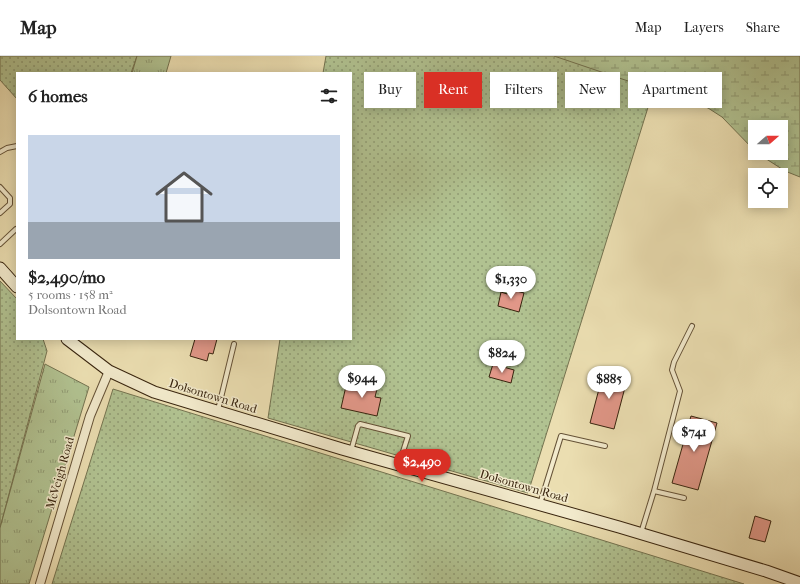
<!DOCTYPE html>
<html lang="en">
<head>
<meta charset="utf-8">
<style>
	:root { --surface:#fff; --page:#f6f6f6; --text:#222; --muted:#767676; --line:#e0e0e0; --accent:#d93025 }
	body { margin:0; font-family:"IM FELL French Canon",serif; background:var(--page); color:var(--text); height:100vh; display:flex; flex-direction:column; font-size:15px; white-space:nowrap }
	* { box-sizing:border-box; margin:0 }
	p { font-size:13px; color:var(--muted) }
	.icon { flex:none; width:22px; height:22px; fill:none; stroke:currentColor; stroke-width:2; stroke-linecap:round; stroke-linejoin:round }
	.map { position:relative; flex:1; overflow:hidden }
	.side { position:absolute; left:16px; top:16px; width:336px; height:268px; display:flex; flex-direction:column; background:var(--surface); border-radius:0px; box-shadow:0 2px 10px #0003 }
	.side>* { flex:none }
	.top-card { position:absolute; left:364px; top:16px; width:376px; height:36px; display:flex; gap:8px }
	.needle { width:26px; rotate:70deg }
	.controls { position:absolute; left:748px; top:64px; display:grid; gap:8px }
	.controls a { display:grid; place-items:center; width:40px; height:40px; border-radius:0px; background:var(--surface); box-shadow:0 2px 10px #0003; font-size:20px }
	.price { position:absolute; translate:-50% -34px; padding:0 9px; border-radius:14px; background:#fff; color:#222; font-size:13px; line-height:26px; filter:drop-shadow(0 1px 2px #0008) }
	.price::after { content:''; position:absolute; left:50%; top:24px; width:12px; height:9px; margin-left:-6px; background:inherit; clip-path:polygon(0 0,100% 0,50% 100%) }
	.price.current { background:var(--accent); color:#fff }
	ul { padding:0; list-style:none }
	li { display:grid; align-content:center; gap:8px; height:212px; padding:0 12px }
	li+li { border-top:1px solid var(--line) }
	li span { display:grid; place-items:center; height:124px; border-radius:0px; color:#555 }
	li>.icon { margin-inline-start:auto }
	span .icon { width:72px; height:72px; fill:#fffc; stroke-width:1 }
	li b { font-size:17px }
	h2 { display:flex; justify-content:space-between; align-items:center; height:48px; padding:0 12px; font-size:17px }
	.chip { padding:0 14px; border-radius:0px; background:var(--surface); box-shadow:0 2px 10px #0003; font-size:14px; line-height:36px }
	.chip.current { background:var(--accent); color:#fff }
	header { display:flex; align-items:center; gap:24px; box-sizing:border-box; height:56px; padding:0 20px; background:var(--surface); border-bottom:1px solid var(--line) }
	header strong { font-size:19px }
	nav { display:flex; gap:22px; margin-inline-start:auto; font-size:14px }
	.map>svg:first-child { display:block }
	.grass { fill:url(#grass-dots); stroke:#747350 }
	.wetland { fill:url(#wetland-marsh); stroke:#747350 }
	.park { fill:url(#park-tufts); stroke:#747350 }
	.building { fill:#e19788; stroke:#38240e }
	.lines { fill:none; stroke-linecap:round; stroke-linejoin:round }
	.lane-casing { stroke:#655237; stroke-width:6 }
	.street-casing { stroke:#655237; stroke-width:10 }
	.secondary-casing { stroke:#38240e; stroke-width:13 }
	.lane { stroke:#f2eacc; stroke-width:4 }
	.street { stroke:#f2eacc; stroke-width:8 }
	.secondary { stroke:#f2eacc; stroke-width:11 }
	.labels { text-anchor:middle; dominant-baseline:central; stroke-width:3; stroke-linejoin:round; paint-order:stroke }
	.street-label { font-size:12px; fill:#38240e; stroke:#f2eacc }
</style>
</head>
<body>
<header>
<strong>Map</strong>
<nav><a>Map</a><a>Layers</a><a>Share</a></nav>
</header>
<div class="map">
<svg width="800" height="528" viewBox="0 0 800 528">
	<defs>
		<pattern id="grass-dots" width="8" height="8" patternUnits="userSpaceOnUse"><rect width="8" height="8" fill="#b1c291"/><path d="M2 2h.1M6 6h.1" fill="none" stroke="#919d75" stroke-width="1.8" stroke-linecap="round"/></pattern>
		<pattern id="wetland-marsh" width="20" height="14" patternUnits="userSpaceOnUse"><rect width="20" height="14" fill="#b1c291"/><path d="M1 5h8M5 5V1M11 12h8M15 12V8" fill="none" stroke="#919d75"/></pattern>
		<pattern id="park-tufts" width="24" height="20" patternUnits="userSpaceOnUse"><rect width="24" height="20" fill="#b1c291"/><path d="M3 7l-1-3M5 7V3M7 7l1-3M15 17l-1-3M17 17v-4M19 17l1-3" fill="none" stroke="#919d75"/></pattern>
	</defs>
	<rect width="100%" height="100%" fill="#ebdeb1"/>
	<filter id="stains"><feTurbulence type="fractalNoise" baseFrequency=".005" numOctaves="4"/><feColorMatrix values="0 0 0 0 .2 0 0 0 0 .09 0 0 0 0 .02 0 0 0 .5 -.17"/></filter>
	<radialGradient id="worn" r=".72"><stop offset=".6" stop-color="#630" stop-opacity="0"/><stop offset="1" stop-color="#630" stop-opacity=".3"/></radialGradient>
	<path class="grass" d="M0,0h137l-6,17h-114v26l-17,-19z
		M326,0h338l-136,437 -260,-75 12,-79h71v-266h-28z
		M0,225l17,18v40h26l4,12 -47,177z
		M113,333l631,195h-692z"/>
	<path class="wetland" d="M554,0h246v121l-15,-6 -28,-18h24v-26h-26v24l-33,-34 -14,-9z"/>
	<path class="park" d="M137,0h34l-5,17h-34z
		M45,308l44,23 -60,197h-29v-56z"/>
	<path class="building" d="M509,233l15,4 -5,19 -21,-6 3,-14 6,2z
		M195,283h22l-4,15 -4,-1 -2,8 -17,-5z
		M493,308l21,6 -3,13 -22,-6z
		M604,314l24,6 -14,53 -24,-6z
		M363,325l15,4 -3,12 6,1 -4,18 -36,-8 5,-22 16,3z
		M691,360l26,7 -19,67 -26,-7z
		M755,460l16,5 -6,21 -16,-4z"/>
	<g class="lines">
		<g class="lane-casing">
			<path id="lane" d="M0,96l7,-4 10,-2
				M0,131l10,11v6l-10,9
				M0,188l16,-15
				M218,354l16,-66
				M351,395l7,-25 2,-2 48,12 -9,28
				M654,435l26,-100 -8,-21 2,-8 18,-36
				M540,448l21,-68 44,10
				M641,477l13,-42 30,7"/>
		</g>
		<g class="street-casing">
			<path id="street" d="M40,528l50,-168 19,-45"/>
		</g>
		<g class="secondary-casing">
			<path id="secondary" d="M0,212l17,19
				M67,283l42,32 45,21 188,57 277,78 147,44 34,12"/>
		</g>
		<use href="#lane" class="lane"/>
		<use href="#street" class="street"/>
		<use href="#secondary" class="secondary"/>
	</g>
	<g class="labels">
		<g class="street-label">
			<text transform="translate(213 340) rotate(17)">Dolsontown Road</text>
			<text transform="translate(60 417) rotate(-74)">McVeigh Road</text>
			<text transform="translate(524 430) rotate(16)">Dolsontown Road</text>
		</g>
	</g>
	<rect width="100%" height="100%" filter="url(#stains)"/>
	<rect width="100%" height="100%" fill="url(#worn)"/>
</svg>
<div class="controls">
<a><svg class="needle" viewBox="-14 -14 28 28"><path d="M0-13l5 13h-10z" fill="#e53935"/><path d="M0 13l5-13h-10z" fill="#767676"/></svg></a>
<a><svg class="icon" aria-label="locate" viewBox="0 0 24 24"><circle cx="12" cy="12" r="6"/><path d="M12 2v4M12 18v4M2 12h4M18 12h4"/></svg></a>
</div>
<b class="price" style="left:511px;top:244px">$1,330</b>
<b class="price" style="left:502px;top:318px">$824</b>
<b class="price" style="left:362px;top:343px">$944</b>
<b class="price" style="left:609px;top:344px">$885</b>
<b class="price" style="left:694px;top:397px">$741</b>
<b class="price current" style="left:422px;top:427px">$2,490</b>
<div class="top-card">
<a class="chip">Buy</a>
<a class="chip current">Rent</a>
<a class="chip">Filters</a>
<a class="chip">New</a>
<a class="chip">Apartment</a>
</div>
<section class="side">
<h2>6 homes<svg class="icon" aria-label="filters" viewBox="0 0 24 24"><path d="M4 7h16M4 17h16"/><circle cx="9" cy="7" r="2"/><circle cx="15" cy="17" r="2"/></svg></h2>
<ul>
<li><span style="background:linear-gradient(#c9d6e8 70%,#9aa5b1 0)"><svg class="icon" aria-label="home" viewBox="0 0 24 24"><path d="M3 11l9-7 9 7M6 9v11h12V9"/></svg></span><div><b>$2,490/mo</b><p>5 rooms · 158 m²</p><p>Dolsontown Road</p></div></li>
</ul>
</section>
</div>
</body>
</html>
